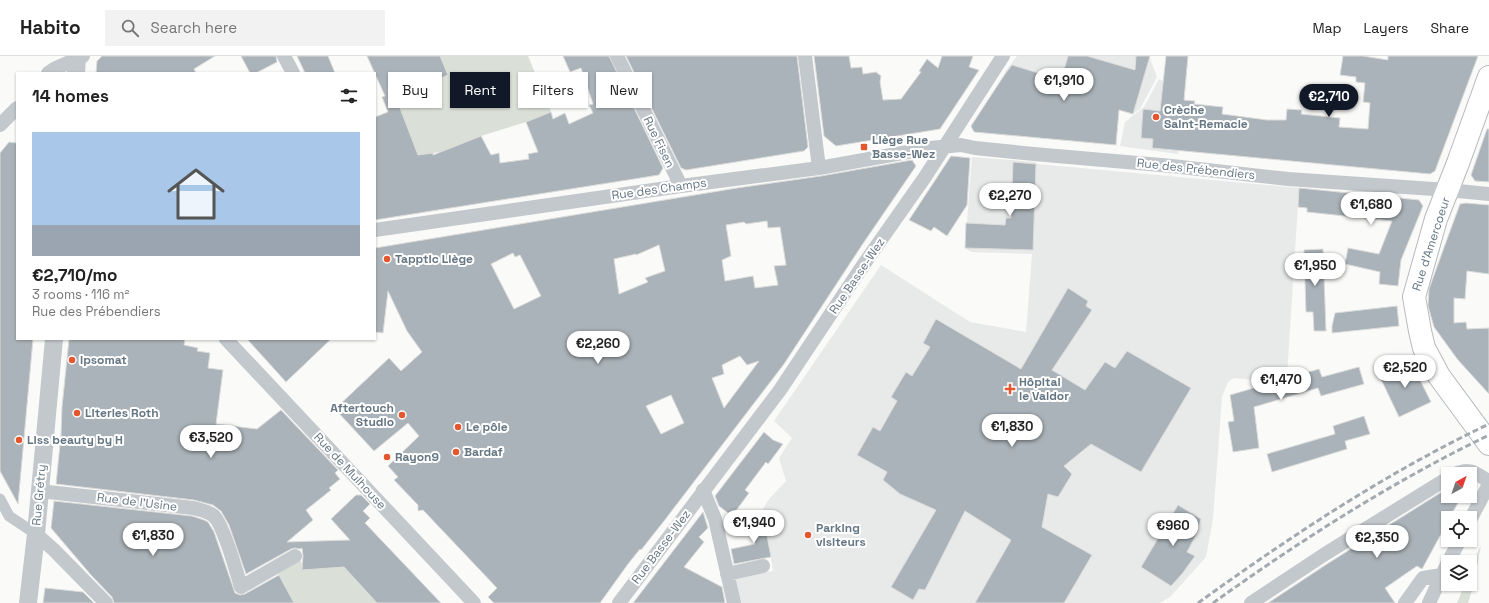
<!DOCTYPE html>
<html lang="en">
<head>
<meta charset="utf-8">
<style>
	:root { --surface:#fff; --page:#f2f2f2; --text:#222; --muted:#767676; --line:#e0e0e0; --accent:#111827 }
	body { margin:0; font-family:"Space Grotesk",sans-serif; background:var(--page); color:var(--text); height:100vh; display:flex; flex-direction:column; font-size:15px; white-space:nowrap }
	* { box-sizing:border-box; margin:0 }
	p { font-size:13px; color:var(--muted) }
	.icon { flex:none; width:22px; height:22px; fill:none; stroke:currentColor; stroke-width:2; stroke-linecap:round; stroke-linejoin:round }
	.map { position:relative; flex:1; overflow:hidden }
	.drawer { position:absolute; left:16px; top:16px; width:360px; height:268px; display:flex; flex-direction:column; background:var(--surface); border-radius:0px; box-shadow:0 1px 3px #0004 }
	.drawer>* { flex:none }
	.guide { position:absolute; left:388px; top:16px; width:380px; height:36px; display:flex; gap:8px }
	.needle { width:26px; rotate:40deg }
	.controls { position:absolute; left:1441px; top:411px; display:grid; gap:8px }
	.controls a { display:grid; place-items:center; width:36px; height:36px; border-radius:0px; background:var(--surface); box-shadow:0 1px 3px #0004; font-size:20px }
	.price { position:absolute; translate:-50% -34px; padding:0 9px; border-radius:14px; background:#fff; color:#222; font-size:13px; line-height:26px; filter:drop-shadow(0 1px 2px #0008) }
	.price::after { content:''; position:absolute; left:50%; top:24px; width:12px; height:9px; margin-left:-6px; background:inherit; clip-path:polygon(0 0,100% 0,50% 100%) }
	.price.selected { background:var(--accent); color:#fff }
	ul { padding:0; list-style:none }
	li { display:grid; align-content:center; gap:8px; height:212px; padding:0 16px }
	li span { display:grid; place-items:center; height:124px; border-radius:0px; color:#555 }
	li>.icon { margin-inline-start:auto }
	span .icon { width:72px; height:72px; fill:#fffc; stroke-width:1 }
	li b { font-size:17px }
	h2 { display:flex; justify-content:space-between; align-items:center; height:48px; padding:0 16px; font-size:17px }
	.chip { padding:0 14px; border-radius:0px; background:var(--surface); box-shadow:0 1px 3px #0004; font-size:14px; line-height:36px }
	.chip.selected { background:var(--accent); color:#fff }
	header { display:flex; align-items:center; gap:24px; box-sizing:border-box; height:56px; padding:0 20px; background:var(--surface); border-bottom:1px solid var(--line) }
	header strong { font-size:19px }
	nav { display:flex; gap:22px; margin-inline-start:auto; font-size:14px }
	.search { width:280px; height:36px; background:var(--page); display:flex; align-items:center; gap:10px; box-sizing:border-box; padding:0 14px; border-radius:0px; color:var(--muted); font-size:15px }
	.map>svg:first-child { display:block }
	.built { fill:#e8e9e9 }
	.green { fill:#dadfd7 }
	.building { fill:#aab3b9; stroke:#dcdcda; fill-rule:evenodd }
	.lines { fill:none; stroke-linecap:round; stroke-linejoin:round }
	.primary-casing { stroke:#b5babe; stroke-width:24 }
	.pedestrian { stroke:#c3c8cc; stroke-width:11 }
	.minor { stroke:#c3c8cc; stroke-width:14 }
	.tertiary { stroke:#c3c8cc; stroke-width:18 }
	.primary { stroke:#fff; stroke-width:22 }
	.rail { stroke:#a2aab0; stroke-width:3; stroke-dasharray:6 3; stroke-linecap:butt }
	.poi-dot { fill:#e4572e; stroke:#fff; stroke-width:1.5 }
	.labels { text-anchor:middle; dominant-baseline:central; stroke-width:4; stroke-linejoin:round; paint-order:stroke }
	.poi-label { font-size:12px; font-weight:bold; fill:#657683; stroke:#fff; text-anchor:start }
	.street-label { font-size:12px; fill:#657683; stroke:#fff }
</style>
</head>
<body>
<header>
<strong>Habito</strong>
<div class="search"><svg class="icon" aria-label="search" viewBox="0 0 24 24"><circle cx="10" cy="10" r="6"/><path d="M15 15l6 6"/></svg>Search here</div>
<nav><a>Map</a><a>Layers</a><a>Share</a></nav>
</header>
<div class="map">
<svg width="1489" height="547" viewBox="0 0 1489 547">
	<rect width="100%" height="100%" fill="#fafaf8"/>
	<path class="built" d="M1017,0h132l8,21 -17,32 -7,5 -128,-39v-3z
		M1159,23l4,2 23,2 -8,71 -58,-8 5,-24 19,-15z
		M972,101l64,5 1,2 262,24 -12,188 -33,4 -20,-2 -6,4 -6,15 -9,122 -7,38 -36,40 -10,6h-431l-5,-25 49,-7 -10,-62 6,-10 17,-18 -7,-23 13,-20 -18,-17 107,-156 89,57 56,10 6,-78 -61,-2 -6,-4z"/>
	<path class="green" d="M440,0h88l23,56 -25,10 -45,14 -41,16 -7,1 -14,5 -19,-50 18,-7 -4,-11 34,-15z
		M1481,489l-8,42 -5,16h-11l8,-19h5l1,-18z
		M336,498l41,49h-83l-17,-32 22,-14 3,7v6l37,-3z"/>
	<path class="building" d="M102,0h113l-21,13 2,4h-100l1,-12z
		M241,0h35l1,6 -21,11h-6z
		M297,0h31l7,17h-30z
		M367,0h73l8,19 -34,15 4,11 -18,7 18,47 15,-2v2l48,-19 10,19 8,-2 1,10 29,-4 -1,-5 10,-2 -12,-30 25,-10 2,7 12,-6 4,11 24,-11 -4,-8 4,-1 -12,-36 -11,4 -7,-16h46l54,112 -4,7 -284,45v-103l13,-5 -6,-15 3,-1z
		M626,0h171l11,91 -4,4 -118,19 -5,-2z
		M814,0h35l2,12 11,-1 1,7 13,-2 5,4 -1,6 3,18 18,-1 20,-27 -2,-1 8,-12 11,9 4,-12h31l-4,11 10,3 -39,59 -104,17 -12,-10z
		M1068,0h19l48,14 1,-14h14l-17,58 -14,-4 -3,35 -142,-13 -3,-6 34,-52 7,-9 49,15z
		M1166,0h22l-4,44 11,1 -1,3 29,3 -1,7 45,6h19l1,-11 15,1 -1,4 39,4 -1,9 29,2 2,-26 -7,-1 2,-19 -9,-1v-5l-16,-2 3,-19h20l25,4v-4h90l-43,115 -5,3 -278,-26 1,-9 -12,-1 2,-29 17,2z
		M1487,73h2v53l-14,-1 -4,-6z
		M9,86l8,1v196h16l-15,165 -18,-33v-318z
		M951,100l19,2 -3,47 -20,31 -13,-9 -3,4 -22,-11z
		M912,104l4,6 -54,79 -78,119 -120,157 -23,29 -1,-1 -12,15 -28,39h-106l-6,-6 9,-9 -74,-78 -5,1v-6l-24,-25 4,-3 -10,-11 31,-30 -11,-13 -34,28 -39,-42 54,-51 12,13 21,-19 -15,-21 -19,-40 -5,42 -8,-1v-84l362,-60 84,-12zM767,165l1,7 12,-1 6,38 -12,1 4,19 -23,3 -2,-12 -28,5 -3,-21 9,-4 -5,-31 18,-3 2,2zM659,189l6,26 -20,7 3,4 -29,12 -5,-35 22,-5v1zM513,197l2,4 5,-2 21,41 -27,13 -23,-45zM740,300l7,9 12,-4 -35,47 -12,-30 12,-4 -2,-9zM671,339l13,28 -23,11 -15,-28z
		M1013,106l23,2 -3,86 -68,-2 1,-25 39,2 1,-7h5z
		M1299,132l120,12 4,6 -22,54 -3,26 -19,-2 1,-12 -35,-8 3,-16 31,6 13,-33 -85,-9v-4l-9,-1z
		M1466,147l23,2v69l-22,-3 -2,28 -11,-1v25l12,-1 1,7 22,-1v66l-31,-34 -24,-33 -6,-21 1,-17 17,-47 14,-38z
		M1323,193l3,82h-12l-1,-19h-7l-2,-62z
		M1068,232l20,13 -2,5 6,4 -40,60 33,20 20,-28 10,6 12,-17 64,37 -50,84 -50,-28 -27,22 8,8 -14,23 -10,-3 -6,33 50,28 -28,48h-89l36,-63 -46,-29 -40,79 -6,-1 -6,11 -22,-13 45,-77 -36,-16 -17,-14 4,-8 -30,-17 16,-28 7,4 17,-30 -6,-4 15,-25 6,4 18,-29 -7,-4 13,-24 85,50z
		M1397,250l2,20 -67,7v-7l3,-13z
		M69,283h116l-1,6 14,3 -1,3 13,2 -2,15 15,2 -7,54 41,5 24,-19 57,60 -3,3 5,6 -11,9 2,2 -25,20 7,10 -26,22 63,-2 -19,-21 25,-24h5l9,9 -7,7 7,7 -5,5 76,80h-64l-33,-36 -42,3 1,-14 -1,-8 -2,1 -5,-1 -4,1 -45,25 -17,-49 -8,-14 -8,-6 -19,-5 -138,-16 5,-49 1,-28z
		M247,283h84l-45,43z
		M1410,304l21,42 -32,15 -20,-42z
		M1359,311l5,17 -43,12 -3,-8 -64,19 5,41 -26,4 -5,-30 6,-1 -4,-26 89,-26 3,8z
		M1364,360l6,18 -25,7 2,8 -75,23 -5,-18 68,-20 -2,-8z
		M764,376l9,8 10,4 -15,20 -2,-2 -21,28 4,3 -17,23 -13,-10 -4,-10z
		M1448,432v8h14l-8,14 -13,9 5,6 -24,44 -5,-3 -32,22 10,15h-127l59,-39z
		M54,445l138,15 12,4 4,2 6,10 21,61 5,2 5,-1 34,-19 15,28h-180l-2,-6 -21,-22 -40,-47z
		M1178,449l23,14 -5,16 -9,17 8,4 -13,18 -11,12 -30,-19z
		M703,456l5,16 -9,9 5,5 -20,25 38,20 3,16h-92z
		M763,459l8,42 -37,7 -3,-15 24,-5 -7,-26z
		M45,532l38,4 11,11h-51z"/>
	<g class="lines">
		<g class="primary-casing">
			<path id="primary" d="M1489,21l-31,86 -22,56 -22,78 6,34 4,17 15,28 50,68"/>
		</g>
		<path class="pedestrian" d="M0,443l9,17 27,18"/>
		<path class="minor" d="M284,0l9,17
			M617,0l64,130
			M805,0l14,112
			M48,17l6,-4 29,-13
			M0,69l17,-17
			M375,174l306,-44 138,-18 111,-20 31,-3 14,3 59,6 138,12 116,13 160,11 41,4
			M226,283l248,264
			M1455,418c15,-7 21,-1 33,7
			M703,434l12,29 19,84
			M39,435l154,17c8,2 15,3 21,8 9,9 23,57 27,71l54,-31
			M1470,464l18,-34 1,-6
			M36,478l18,16 52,53
			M1448,506l12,-22
			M727,518l36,-8
			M619,547l161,-213 86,-129 59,-84 78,-121
			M1251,547l74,-49 123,-76
			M1405,547l18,-25 19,-3
			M1429,547l19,-41"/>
		<path class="tertiary" d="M76,17l1,-17
			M28,547l8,-69 18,-195"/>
		<use href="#primary" class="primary"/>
		<path class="rail" d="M1198,547c93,-67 188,-130 291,-179
			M1213,547c88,-63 179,-121 276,-168"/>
	</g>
	<g class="poi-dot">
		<circle cx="1156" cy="61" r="4"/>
		<rect x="860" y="87" width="8" height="8" rx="2"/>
		<circle cx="387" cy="203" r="4"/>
		<circle cx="72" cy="304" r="4"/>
		<path d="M1008 327h4v4h4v4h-4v4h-4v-4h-4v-4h4z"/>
		<circle cx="77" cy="357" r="4"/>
		<circle cx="402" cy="359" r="4"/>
		<circle cx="458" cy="371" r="4"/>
		<circle cx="19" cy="384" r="4"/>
		<circle cx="456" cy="396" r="4"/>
		<circle cx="387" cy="401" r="4"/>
		<circle cx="808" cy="479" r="4"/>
	</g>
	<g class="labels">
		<g class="poi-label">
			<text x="1164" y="54">Crèche<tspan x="1164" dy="14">Saint-Remacle</tspan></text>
			<text x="872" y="84">Liège Rue<tspan x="872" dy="14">Basse-Wez</tspan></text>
			<text x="395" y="203">Tapptic Liège</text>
			<text x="80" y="304">Ipsomat</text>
			<text x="1019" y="326">Hôpital<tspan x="1019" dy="14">le Valdor</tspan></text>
			<text x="394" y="352" text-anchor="end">Aftertouch<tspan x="394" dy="14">Studio</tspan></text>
			<text x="85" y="357">Literies Roth</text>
			<text x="466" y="371">Le pôle</text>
			<text x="27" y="384">Liss beauty by H</text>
			<text x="464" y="396">Bardaf</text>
			<text x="395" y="401">Rayon9</text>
			<text x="816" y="472">Parking<tspan x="816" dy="14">visiteurs</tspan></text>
		</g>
		<g class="street-label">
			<text transform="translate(659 86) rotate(64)">Rue Fisen</text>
			<text transform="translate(1196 113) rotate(6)">Rue des Prébendiers</text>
			<text transform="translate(659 133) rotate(-8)">Rue des Champs</text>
			<text transform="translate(1431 188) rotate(-72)">Rue d'Amercoeur</text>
			<text transform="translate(857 220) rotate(-56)">Rue Basse-Wez</text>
			<text transform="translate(350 415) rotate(47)">Rue de Mulhouse</text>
			<text transform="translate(39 439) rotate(-85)">Rue Grétry</text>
			<text transform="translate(137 446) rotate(7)">Rue de l'Usine</text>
			<text transform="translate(661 491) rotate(-53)">Rue Basse-Wez</text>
		</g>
	</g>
</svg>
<div class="controls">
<a><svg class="needle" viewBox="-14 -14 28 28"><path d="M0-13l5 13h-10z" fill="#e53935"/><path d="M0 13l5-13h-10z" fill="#767676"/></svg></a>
<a><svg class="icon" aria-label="locate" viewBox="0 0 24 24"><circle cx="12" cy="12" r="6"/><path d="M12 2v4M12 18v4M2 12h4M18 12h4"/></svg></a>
<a><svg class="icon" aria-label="layers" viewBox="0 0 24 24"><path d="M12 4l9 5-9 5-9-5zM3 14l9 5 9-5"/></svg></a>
</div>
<b class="price" style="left:1064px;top:46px">€1,910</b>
<b class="price selected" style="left:1329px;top:62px">€2,710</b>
<b class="price" style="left:1010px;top:161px">€2,270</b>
<b class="price" style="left:1371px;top:170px">€1,680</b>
<b class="price" style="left:1315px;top:231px">€1,950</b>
<b class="price" style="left:598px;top:309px">€2,260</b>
<b class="price" style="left:1405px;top:333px">€2,520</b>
<b class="price" style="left:1281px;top:345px">€1,470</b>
<b class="price" style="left:1012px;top:392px">€1,830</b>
<b class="price" style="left:211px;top:403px">€3,520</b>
<b class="price" style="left:754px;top:488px">€1,940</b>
<b class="price" style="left:1173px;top:491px">€960</b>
<b class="price" style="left:153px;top:501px">€1,830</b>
<b class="price" style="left:1377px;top:503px">€2,350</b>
<div class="guide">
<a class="chip">Buy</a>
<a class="chip selected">Rent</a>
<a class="chip">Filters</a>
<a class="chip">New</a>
</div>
<section class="drawer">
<h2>14 homes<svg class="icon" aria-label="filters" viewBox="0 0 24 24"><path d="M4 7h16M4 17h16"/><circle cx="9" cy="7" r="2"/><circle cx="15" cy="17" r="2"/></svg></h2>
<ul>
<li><span style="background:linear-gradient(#a9c7e8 75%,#9aa5b1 0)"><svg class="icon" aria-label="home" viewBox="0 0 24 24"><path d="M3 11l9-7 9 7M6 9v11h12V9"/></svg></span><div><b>€2,710/mo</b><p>3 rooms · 116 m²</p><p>Rue des Prébendiers</p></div></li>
</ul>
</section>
</div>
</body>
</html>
